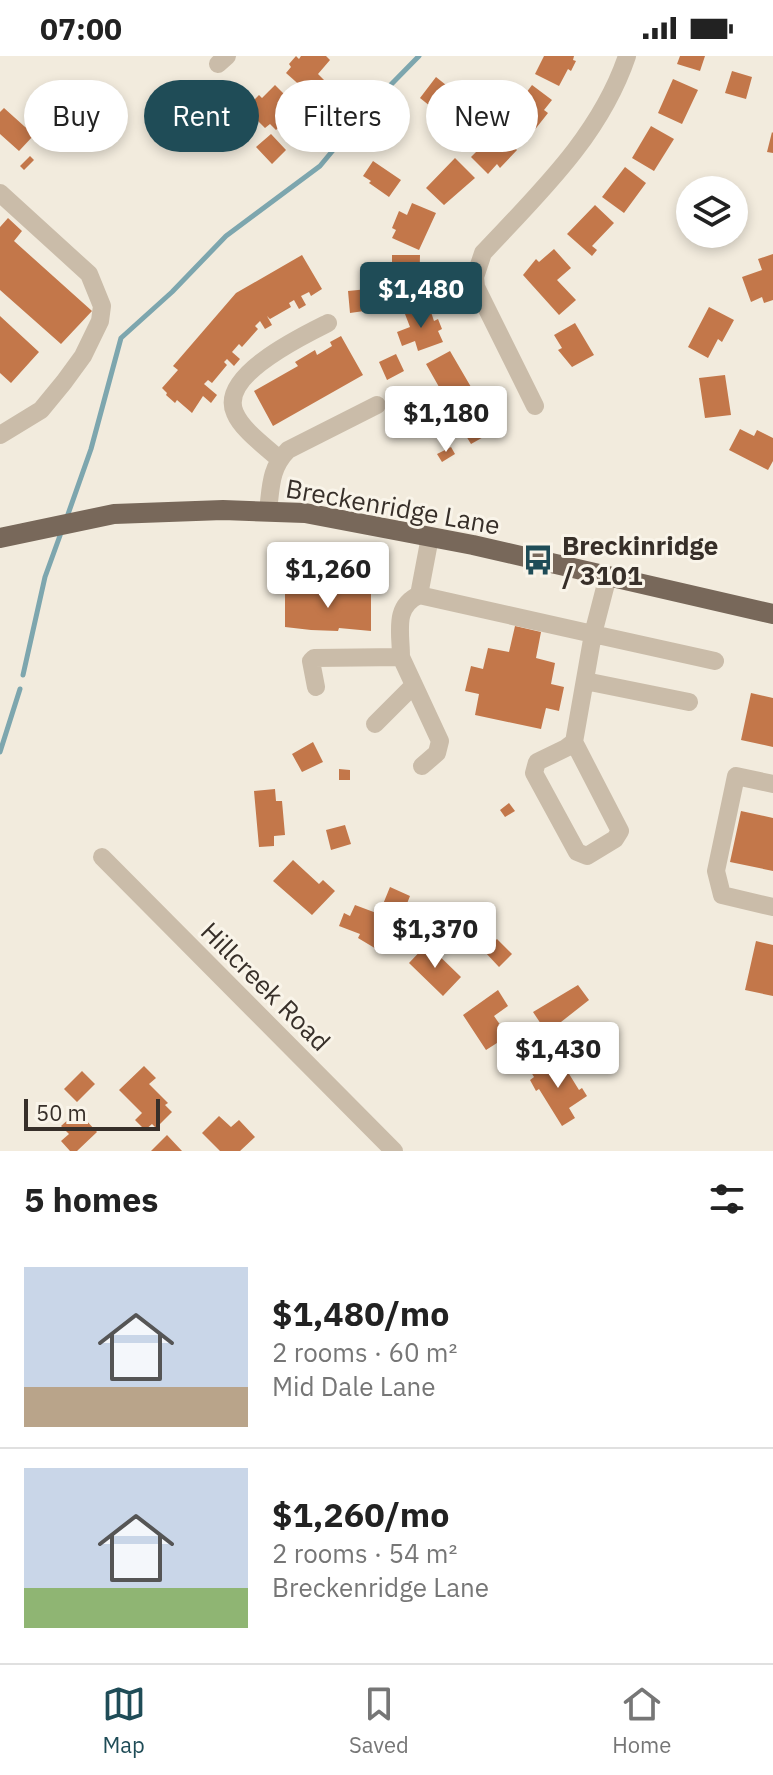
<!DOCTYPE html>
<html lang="en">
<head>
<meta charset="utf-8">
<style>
	:root { --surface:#fff; --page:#f2f2f2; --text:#222; --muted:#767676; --line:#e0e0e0; --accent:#1f4c57 }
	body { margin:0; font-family:"IBM Plex Sans",sans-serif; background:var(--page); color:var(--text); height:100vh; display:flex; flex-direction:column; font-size:30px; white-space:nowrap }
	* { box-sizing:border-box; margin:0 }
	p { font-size:26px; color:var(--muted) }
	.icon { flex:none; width:44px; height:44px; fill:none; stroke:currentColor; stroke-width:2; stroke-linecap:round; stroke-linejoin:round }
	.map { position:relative; height:1095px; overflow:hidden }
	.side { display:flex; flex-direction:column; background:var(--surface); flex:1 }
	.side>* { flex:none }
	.top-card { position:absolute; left:24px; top:24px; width:726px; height:72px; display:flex; gap:16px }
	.tools { position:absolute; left:676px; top:120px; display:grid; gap:16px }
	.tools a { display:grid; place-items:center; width:72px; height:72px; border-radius:50%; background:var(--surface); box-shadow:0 4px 12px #0003; font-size:40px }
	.scale { position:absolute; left:24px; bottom:20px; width:136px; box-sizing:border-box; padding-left:8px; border:4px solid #372f29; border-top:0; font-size:22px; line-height:28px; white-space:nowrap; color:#372f29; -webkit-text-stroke:6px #f9f4e9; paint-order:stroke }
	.price { position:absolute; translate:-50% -68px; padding:0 18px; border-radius:8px; background:#fff; color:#222; font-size:26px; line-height:52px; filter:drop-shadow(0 2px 4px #0008) }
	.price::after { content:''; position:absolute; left:50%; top:48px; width:24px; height:18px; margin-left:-12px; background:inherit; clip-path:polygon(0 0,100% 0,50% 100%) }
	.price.selected { background:var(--accent); color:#fff }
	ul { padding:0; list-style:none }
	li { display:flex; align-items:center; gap:24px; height:200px; padding:0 24px }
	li+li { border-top:2px solid var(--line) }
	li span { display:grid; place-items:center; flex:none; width:224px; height:160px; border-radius:0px; color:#555 }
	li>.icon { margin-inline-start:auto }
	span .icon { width:96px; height:96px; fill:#fffc; stroke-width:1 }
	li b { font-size:34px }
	h2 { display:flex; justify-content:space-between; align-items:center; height:96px; padding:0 24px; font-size:34px }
	.chip { padding:0 28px; border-radius:36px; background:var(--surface); box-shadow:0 4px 12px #0003; font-size:28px; line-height:72px }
	.chip.selected { background:var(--accent); color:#fff }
	.status { display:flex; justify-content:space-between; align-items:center; height:56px; padding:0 40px; background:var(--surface); direction:ltr }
	.status svg { height:22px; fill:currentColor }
	.menu { display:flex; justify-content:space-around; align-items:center; height:112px; border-top:2px solid var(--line); background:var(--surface); font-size:22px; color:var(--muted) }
	.menu a { display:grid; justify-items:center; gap:4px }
	.menu .selected { color:var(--accent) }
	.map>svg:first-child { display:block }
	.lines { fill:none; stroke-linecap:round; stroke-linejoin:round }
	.stream { stroke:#7da6ae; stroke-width:5 }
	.building { fill:#c3774a }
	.minor { stroke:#cabca9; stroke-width:18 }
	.major { stroke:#78685a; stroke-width:20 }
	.labels { text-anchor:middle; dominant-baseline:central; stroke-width:6; stroke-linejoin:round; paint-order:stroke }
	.street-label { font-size:26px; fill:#372f29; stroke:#f9f4e9 }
	.poi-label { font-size:26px; font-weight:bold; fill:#372f29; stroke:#f9f4e9; text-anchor:start }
</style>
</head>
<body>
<div class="status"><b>07:00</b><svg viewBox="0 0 49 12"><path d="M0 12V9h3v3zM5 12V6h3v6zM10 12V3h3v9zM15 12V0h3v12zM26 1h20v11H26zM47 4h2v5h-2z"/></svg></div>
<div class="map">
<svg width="773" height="1095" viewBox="0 0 773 1095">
	<rect width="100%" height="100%" fill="#f2ebdd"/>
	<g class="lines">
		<path class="stream" d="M67,461l24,-68 30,-111 51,-46 54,-56 94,-70 48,-58 51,-52
			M23,619l22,-98 17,-47
			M0,696l20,-63"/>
	</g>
	<path class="building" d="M296,0l3,3 2,-3h25l4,4 -12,14 8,8 -13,15 -27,-24 5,-6 -2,-3z
		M544,0h30l-1,4 3,1 -5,10 -3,-2 -9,17 -24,-12z
		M680,0h25l-5,15 -23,-7z
		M732,15l20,6 -6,22 -21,-6z
		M436,21l20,16 -16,21 -20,-16z
		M673,23l25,11 -16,34 -24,-11z
		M275,29l17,17 -13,13 6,7 -9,8 -6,-6 -5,4 -16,-16 5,-6 -3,-3 8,-8 3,3z
		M515,29l11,8 6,-8 20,15 -8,10 4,3 -15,19 -22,-17 4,-5 -12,-9z
		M318,42l14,15 -9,9 -14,-15z
		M4,52l30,27 -15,16 -19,-17v-22z
		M651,70l23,13 -20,32 -22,-13z
		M484,71l9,8 4,-4 20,19 -17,18 -3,-4 -9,10 -17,-17 8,-8 -9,-8z
		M772,76l1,1v20l-6,-1z
		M271,78l15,16 -14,14 -16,-17z
		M30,100l4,4 -10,10 -4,-4z
		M455,102l20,20 -31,27 -18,-17z
		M373,105l28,19 -12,17 -20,-14 2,-2 -8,-5z
		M625,111l21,16 -22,30 -22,-16z
		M412,147l24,10 -17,37 -27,-12 4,-8 -4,-2 7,-17 8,4z
		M595,149l19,18 -22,23 5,4 -5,6 -25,-22z
		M8,162l14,13 -8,10 78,70 -31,33 -61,-54v-63z
		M554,193l17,19 -14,12 19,20 -17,15 -36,-40 13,-16 3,3z
		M773,198v46l-9,3 -2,-6 -11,5 -9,-25 20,-7 -4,-11z
		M302,199l20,34 -11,7 -2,-4 -8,4 5,9 -7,4 -5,-9 -5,3 2,4 -21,12 -3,-3 5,9 -7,4 -5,-8 -5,5 3,3 -16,18 -3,-3 -7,8 8,7 -6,7 -7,-7 -3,3 3,3 -15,18 -4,-3 -4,4 13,11 -6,8 -8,-7 -11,17 -15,-13 -2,3 -9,-8 1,-2 -5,-5 16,-18 -5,-4 63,-73z
		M392,199h28l-1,40h-23v-8h-11l1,-16h6z
		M368,233l3,21 -21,3 -2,-22z
		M429,250l5,15 4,-2 4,10 -4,2 5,11 -25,9 -3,-10 -13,5 -5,-14 13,-5 -5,-13z
		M709,251l25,13 -12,22 -4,-3 -10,19 -20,-11z
		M0,260l39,36 -28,31 -11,-10z
		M575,267l19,32 -22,12 -14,-17 4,-2 -8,-13z
		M341,280l22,39 -90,51 -19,-35 44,-25 -3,-4 20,-12 2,5 15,-9 -2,-4z
		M450,295l21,36 -24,14 -21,-37z
		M396,298l8,17 -17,9 -8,-18z
		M725,319l6,40 -26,3 -6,-40z
		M476,343l18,32 -23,13 -19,-31z
		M409,354l7,12 -9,5 -7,-12z
		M740,373l14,7 3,-6 16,8v23l-5,9 -39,-20z
		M451,391l4,7 -13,8 -5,-8z
		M285,534l86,1v40l-32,-3 -1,3 -27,-1 -26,-3z
		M515,570l26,6 -5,26 19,5 -4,21 13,3 -5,24 -13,-3 -5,21 -66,-14 4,-21 -14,-3 6,-25 12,3 5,-21 21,4z
		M751,637l22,5v49l-32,-7z
		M313,686l10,20 -21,10 -10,-18z
		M339,713l11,1v10h-11z
		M275,733l1,12h6l3,34 -11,1v10l-15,1 -5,-56z
		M509,747l6,8 -10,6 -5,-7z
		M741,755l32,7v53l-43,-9z
		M345,769l6,19 -20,6 -5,-20z
		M293,804l26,24 4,-4 12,11 -23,24 -39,-34z
		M390,831l20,9 -20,50 -9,-3 -3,7 -20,-12 2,-4 -21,-8 5,-13 6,3 5,-11 24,9z
		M497,883l15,15 -13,13 -15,-16z
		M756,885l17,4v51l-28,-6z
		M427,888l34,33 -18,19 -34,-33z
		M578,929l11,15 -42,33 -14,-21z
		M498,934l10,16 -14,10 14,20 -22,14 -23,-35z
		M597,976l10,17 -31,20 -10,-17z
		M551,1004l2,4 4,-2 6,10 3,-3 13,21 3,-2 5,8 -18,12 6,10 -13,8 -23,-37 -3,2 -6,-11 4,-3 -3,-5z
		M144,1010l12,12 -7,6 19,19 -3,2 7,7 -16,16 -4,-4 -7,6 -10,-10 7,-7 -23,-23z
		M82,1015l13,13 -18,18 -13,-13z
		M219,1060l12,11 8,-7 16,17 -15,14h-20l-18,-18z
		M83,1061l14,15 -20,19h-7l-9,-10 8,-7 -8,-8 9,-8 6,6z
		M167,1079l15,16h-31z"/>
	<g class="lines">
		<path class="minor" d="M218,8l9,-8
			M0,137l89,81 13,32 -2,15 -17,35 -19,26 -23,28 -41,25
			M535,350l-59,-119 -1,-10 8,-24c56,-60 117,-117 144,-197
			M279,403c-14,-13 -37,-29 -44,-46 -17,-37 67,-77 93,-90
			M268,455c3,-24 2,-43 20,-61l89,-45
			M430,481l-11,58 174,39 -19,108 -8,6 -29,14 -3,11 43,79 10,4 28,-17 5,-8 -46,-89
			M608,520l-15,58 122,27
			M401,601l39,84 -3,12 -15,13
			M585,625l104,21
			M316,631l-5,-26 3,-3 87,-1c0,-25 -8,-50 18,-62
			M375,668l39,-39
			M773,728l-37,-8 -20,95 6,24 51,12
			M102,801l292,294"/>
		<path class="major" d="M0,482l114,-24 109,-4 82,3 168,32 300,69"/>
	</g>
	<defs>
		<g id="bus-bare" transform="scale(2.4)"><path d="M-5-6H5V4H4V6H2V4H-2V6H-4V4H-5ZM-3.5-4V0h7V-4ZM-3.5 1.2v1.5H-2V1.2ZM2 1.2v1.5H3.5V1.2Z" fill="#1f4c57" stroke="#f9f4e9" stroke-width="2.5" paint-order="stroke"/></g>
	</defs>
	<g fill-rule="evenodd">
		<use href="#bus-bare" x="538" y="504"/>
	</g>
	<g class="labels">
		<g class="street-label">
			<text transform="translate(393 450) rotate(10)">Breckenridge Lane</text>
			<text transform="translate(266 930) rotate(45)">Hillcreek Road</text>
		</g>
		<g class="poi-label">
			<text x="562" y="489">Breckinridge<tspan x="562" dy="30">/ 3101</tspan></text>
		</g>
	</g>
</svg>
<div class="tools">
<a><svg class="icon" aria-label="layers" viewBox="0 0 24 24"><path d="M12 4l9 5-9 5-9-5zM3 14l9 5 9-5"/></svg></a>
</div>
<div class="scale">50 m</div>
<b class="price selected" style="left:421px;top:274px">$1,480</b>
<b class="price" style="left:446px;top:398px">$1,180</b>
<b class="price" style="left:328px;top:554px">$1,260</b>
<b class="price" style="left:435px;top:914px">$1,370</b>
<b class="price" style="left:558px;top:1034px">$1,430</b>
<div class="top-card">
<a class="chip">Buy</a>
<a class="chip selected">Rent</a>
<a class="chip">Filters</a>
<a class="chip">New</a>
</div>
</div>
<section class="side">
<h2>5 homes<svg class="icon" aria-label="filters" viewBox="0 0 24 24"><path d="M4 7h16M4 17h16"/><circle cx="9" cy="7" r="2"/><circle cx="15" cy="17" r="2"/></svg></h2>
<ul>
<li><span style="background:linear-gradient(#c9d6e8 75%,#b9a48a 0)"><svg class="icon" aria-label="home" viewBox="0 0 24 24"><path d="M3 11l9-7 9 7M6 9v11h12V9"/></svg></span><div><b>$1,480/mo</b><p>2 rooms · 60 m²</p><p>Mid Dale Lane</p></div></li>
<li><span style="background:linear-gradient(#c9d6e8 75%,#8fb573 0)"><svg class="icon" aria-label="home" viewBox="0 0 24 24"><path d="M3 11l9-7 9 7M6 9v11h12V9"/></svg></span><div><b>$1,260/mo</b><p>2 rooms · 54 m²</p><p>Breckenridge Lane</p></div></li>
</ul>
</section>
<nav class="menu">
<a class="selected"><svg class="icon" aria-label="map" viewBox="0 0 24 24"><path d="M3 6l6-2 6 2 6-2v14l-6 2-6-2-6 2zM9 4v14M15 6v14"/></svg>Map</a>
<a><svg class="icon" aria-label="saved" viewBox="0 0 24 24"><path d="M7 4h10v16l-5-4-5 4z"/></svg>Saved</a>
<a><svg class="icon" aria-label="home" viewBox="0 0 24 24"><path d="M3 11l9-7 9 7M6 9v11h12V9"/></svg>Home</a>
</nav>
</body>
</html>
